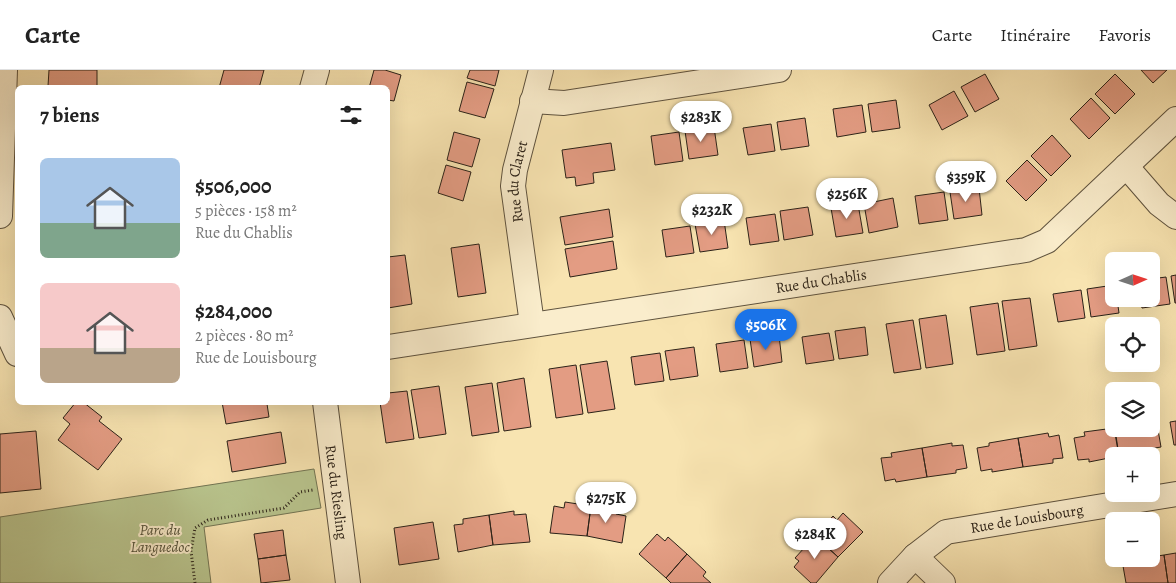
<!DOCTYPE html>
<html lang="fr">
<head>
<meta charset="utf-8">
<style>
	:root { --surface:#fff; --page:#f6f6f6; --text:#222; --muted:#767676; --line:#e0e0e0; --accent:#1a73e8 }
	body { margin:0; font-family:Alegreya,serif; background:var(--page); color:var(--text); height:100vh; display:flex; flex-direction:column; font-size:19px; white-space:nowrap }
	* { box-sizing:border-box; margin:0 }
	p { font-size:16px; color:var(--muted) }
	.icon { flex:none; width:28px; height:28px; fill:none; stroke:currentColor; stroke-width:2; stroke-linecap:round; stroke-linejoin:round }
	.map { position:relative; flex:1; overflow:hidden }
	.drawer { position:absolute; left:15px; top:15px; width:375px; height:320px; display:flex; flex-direction:column; background:var(--surface); border-radius:8px; box-shadow:0 5px 20px #0002 }
	.drawer>* { flex:none }
	.needle { width:32px; rotate:87deg }
	.buttons { position:absolute; left:1105px; top:182px; display:grid; gap:10px }
	.buttons a { display:grid; place-items:center; width:55px; height:55px; border-radius:8px; background:var(--surface); box-shadow:0 5px 20px #0002; font-size:25px }
	.price { position:absolute; translate:-50% -42px; padding:0 11px; border-radius:18px; background:#fff; color:#222; font-size:16px; line-height:32px; filter:drop-shadow(0 1px 2px #0008) }
	.price::after { content:''; position:absolute; left:50%; top:30px; width:15px; height:11px; margin-left:-8px; background:inherit; clip-path:polygon(0 0,100% 0,50% 100%) }
	.price.active { background:var(--accent); color:#fff }
	ul { padding:0; list-style:none }
	li { display:flex; align-items:center; gap:15px; height:125px; padding:0 25px }
	li span { display:grid; place-items:center; flex:none; width:140px; height:100px; border-radius:8px; color:#555 }
	li>.icon { margin-inline-start:auto }
	span .icon { width:60px; height:60px; fill:#fffc; stroke-width:1 }
	li b { font-size:21px }
	h2 { display:flex; justify-content:space-between; align-items:center; height:60px; padding:0 25px; font-size:21px }
	header { display:flex; align-items:center; gap:30px; box-sizing:border-box; height:70px; padding:0 25px; background:var(--surface); border-bottom:1px solid var(--line) }
	header strong { font-size:24px }
	nav { display:flex; gap:28px; margin-inline-start:auto; font-size:18px }
	.map>svg:first-child { display:block }
	.green { fill:#b9c58e; stroke:#727453 }
	.building { fill:#e39c83; stroke:#2b2218 }
	.lines { fill:none; stroke-linecap:round; stroke-linejoin:round }
	.minor-casing { stroke:#5e523e; stroke-width:26 }
	.path { stroke:#2b2218; stroke-width:3; stroke-dasharray:1 2.5; stroke-linecap:butt }
	.minor { stroke:#faedcc; stroke-width:24 }
	.labels { text-anchor:middle; dominant-baseline:central; stroke-width:4; stroke-linejoin:round; paint-order:stroke }
	.street-label { font-size:15px; fill:#2b2218; stroke:#faedcc }
	.park-label { font-size:15px; font-style:italic; fill:#56533b; stroke:#faedcc }
</style>
</head>
<body>
<header>
<strong>Carte</strong>
<nav><a>Carte</a><a>Itinéraire</a><a>Favoris</a></nav>
</header>
<div class="map">
<svg width="1176" height="513" viewBox="0 0 1176 513">
	<rect width="100%" height="100%" fill="#f8e4b1"/>
	<filter id="stains"><feTurbulence type="fractalNoise" baseFrequency=".004" numOctaves="4"/><feColorMatrix values="0 0 0 0 .2 0 0 0 0 .09 0 0 0 0 .02 0 0 0 .5 -.17"/></filter>
	<radialGradient id="worn" r=".72"><stop offset=".6" stop-color="#630" stop-opacity="0"/><stop offset="1" stop-color="#630" stop-opacity=".3"/></radialGradient>
	<path class="green" d="M314,399l7,39 -117,19 7,56h-211v-66z"/>
	<path class="building" d="M49,0h48v18l-49,-2z
		M224,0h40l-5,18h-40z
		M374,0h11l16,5 -7,26 -6,-1v-12h-19z
		M470,0h29l-4,16 -28,-8z
		M1141,0h26l-14,13z
		M985,4l14,25 -24,13 -14,-25z
		M1115,4l20,20 -20,20 -20,-20z
		M467,12l27,7 -9,29 -26,-7z
		M954,21l14,25 -26,14 -13,-25z
		M1091,28l19,20 -21,21 -19,-20z
		M896,30l4,28 -28,4 -4,-28z
		M862,35l4,27 -29,5 -4,-28z
		M805,48l4,28 -28,4 -4,-28z
		M771,54l4,27 -27,4 -5,-27z
		M714,57l4,28 -29,4 -4,-28z
		M454,62l26,7 -8,28 -25,-7z
		M679,62l4,29 -28,4 -4,-29z
		M1052,65l19,21 -20,20 -20,-20z
		M611,73l4,27 -22,3 1,10 -18,3 -1,-9 -9,1 -4,-28z
		M1027,90l20,20 -21,21 -20,-20z
		M446,95l25,7 -8,29 -25,-8z
		M979,118l3,27 -28,4 -4,-27z
		M944,122l4,28 -29,4 -4,-28z
		M893,128l5,29 -29,6 -5,-29z
		M858,134l5,29 -27,4 -5,-29z
		M808,137l5,28 -29,5 -4,-29z
		M609,139l4,28 -48,8 -5,-28z
		M775,144l4,27 -29,4 -4,-27z
		M724,150l4,28 -28,4 -5,-28z
		M690,156l4,27 -28,4 -4,-27z
		M613,171l4,28 -47,8 -5,-28z
		M479,174l7,49 -28,4 -7,-49z
		M405,185l7,49 -24,4v-51z
		M1176,205v28h-1l-4,-27z
		M1166,207l4,27 -28,4 -2,-9h11v-20z
		M1114,215v14h3l2,14 -28,4 -4,-28z
		M1081,220l4,28 -27,4 -5,-28z
		M1030,228l7,48 -28,4 -7,-49z
		M998,233l7,48 -28,4 -7,-48z
		M946,245l7,49 -27,4 -7,-49z
		M913,250l8,49 -27,4 -8,-49z
		M865,257l3,28 -29,4 -4,-28z
		M829,263l5,27 -28,4 -4,-27z
		M779,265l3,27 -28,5 -4,-28z
		M744,270l4,28 -28,4 -4,-28z
		M694,277l4,29 -28,4 -5,-29z
		M660,283l4,28 -29,4 -4,-28z
		M607,291l8,48 -27,4 -8,-48z
		M576,295l7,49 -27,4 -7,-49z
		M524,308l7,49 -27,4 -7,-48z
		M492,313l7,49 -27,4 -7,-49z
		M439,316l7,48 -27,4 -8,-48z
		M407,321l7,48 -28,4 -6,-41h8v-9z
		M76,332h7l19,15 -3,4 23,18 -24,31 -40,-30 12,-16 -7,-6z
		M222,332h51v1l-6,1 2,13 -43,7z
		M1176,351v24h-2l-4,-23z
		M1157,354l4,23 -12,2 1,4 -31,3 -4,-27h36v-4z
		M1114,358l5,28 -30,6v-3l-11,1 -4,-22 11,-2 -1,-4z
		M36,361l5,58 -41,4v-59z
		M281,362l5,31 -54,9 -5,-31z
		M1048,363l1,4 10,-2 4,23 -10,1v4l-30,4 -5,-29z
		M1018,368l5,29 -31,5v-3l-11,2 -4,-23 12,-2v-3z
		M952,373v3l11,-1 4,23 -11,2v3l-29,4 -5,-29z
		M922,378l5,29 -31,5 -1,-3 -10,2 -4,-23 11,-1 -1,-4z
		M565,432l26,4 -4,30 -37,-3 4,-27 10,2z
		M591,436l26,3 -1,5 10,2 -4,27 -35,-7z
		M514,441v4l12,-1 4,28 -37,3 -4,-30z
		M843,443l20,19 -25,25 -23,-21 18,-20 4,4z
		M489,445l4,30 -35,7 -4,-27 9,-1v-5z
		M433,452l6,37 -40,6 -5,-37z
		M283,460l3,25 -28,4 -4,-25z
		M657,464l8,7 3,-4 19,17 -21,24 -27,-24z
		M815,466l23,21 -22,26h-5l-17,-16 5,-6 -4,-3z
		M1176,483v30h-8l-4,-28z
		M687,484l19,18 -3,4 8,7h-40l-5,-5z
		M286,485l4,25 -29,3 -3,-24z
		M1164,485l4,28h-42l-3,-17 11,-2 -1,-5h18v-2z"/>
	<g class="lines">
		<g class="minor-casing">
			<g id="minor">
				<path d="M312,18l5,-18"/>
				<path d="M532,31l32,2 215,-33"/>
				<path d="M1126,96l33,38 17,13"/>
				<path d="M0,146l5,-146"/>
				<path d="M0,247l17,37"/>
				<path id="s1" d="M532,254l-19,-138 2,-16 26,-100"/>
				<path id="s2" d="M388,277l638,-97 21,-9 129,-122"/>
				<path id="s3" d="M325,332l23,181"/>
				<path d="M915,486l28,27"/>
				<path id="s4" d="M890,513l25,-27 31,-24 230,-38"/>
			</g>
		</g>
		<path class="path" d="M195,513l-4,-32 4,-23 13,-8 76,-12 16,-16 13,-2"/>
		<use href="#minor" class="minor"/>
	</g>
	<g class="labels">
		<g class="street-label">
			<text stroke="none"><textPath href="#s1" startOffset="144">Rue du Claret</textPath></text>
			<text stroke="none"><textPath href="#s2" startOffset="438">Rue du Chablis</textPath></text>
			<text stroke="none"><textPath href="#s3" startOffset="91">Rue du Riesling</textPath></text>
			<text stroke="none"><textPath href="#s4" startOffset="158">Rue de Louisbourg</textPath></text>
		</g>
		<g class="park-label">
			<text x="160" y="460">Parc du<tspan x="160" dy="17">Languedoc</tspan></text>
		</g>
	</g>
	<rect width="100%" height="100%" filter="url(#stains)"/>
	<rect width="100%" height="100%" fill="url(#worn)"/>
</svg>
<div class="buttons">
<a><svg class="needle" viewBox="-14 -14 28 28"><path d="M0-13l5 13h-10z" fill="#e53935"/><path d="M0 13l5-13h-10z" fill="#767676"/></svg></a>
<a><svg class="icon" aria-label="locate" viewBox="0 0 24 24"><circle cx="12" cy="12" r="6"/><path d="M12 2v4M12 18v4M2 12h4M18 12h4"/></svg></a>
<a><svg class="icon" aria-label="layers" viewBox="0 0 24 24"><path d="M12 4l9 5-9 5-9-5zM3 14l9 5 9-5"/></svg></a>
<a>+</a>
<a>−</a>
</div>
<b class="price" style="left:701px;top:73px">$283K</b>
<b class="price" style="left:966px;top:133px">$359K</b>
<b class="price" style="left:847px;top:150px">$256K</b>
<b class="price" style="left:712px;top:166px">$232K</b>
<b class="price active" style="left:766px;top:281px">$506K</b>
<b class="price" style="left:606px;top:454px">$275K</b>
<b class="price" style="left:815px;top:490px">$284K</b>
<section class="drawer">
<h2>7 biens<svg class="icon" aria-label="filters" viewBox="0 0 24 24"><path d="M4 7h16M4 17h16"/><circle cx="9" cy="7" r="2"/><circle cx="15" cy="17" r="2"/></svg></h2>
<ul>
<li><span style="background:linear-gradient(#a9c7e8 65%,#7fa58c 0)"><svg class="icon" aria-label="home" viewBox="0 0 24 24"><path d="M3 11l9-7 9 7M6 9v11h12V9"/></svg></span><div><b>$506,000</b><p>5 pièces · 158 m²</p><p>Rue du Chablis</p></div></li>
<li><span style="background:linear-gradient(#f6c9c9 65%,#b9a48a 0)"><svg class="icon" aria-label="home" viewBox="0 0 24 24"><path d="M3 11l9-7 9 7M6 9v11h12V9"/></svg></span><div><b>$284,000</b><p>2 pièces · 80 m²</p><p>Rue de Louisbourg</p></div></li>
</ul>
</section>
</div>
</body>
</html>
